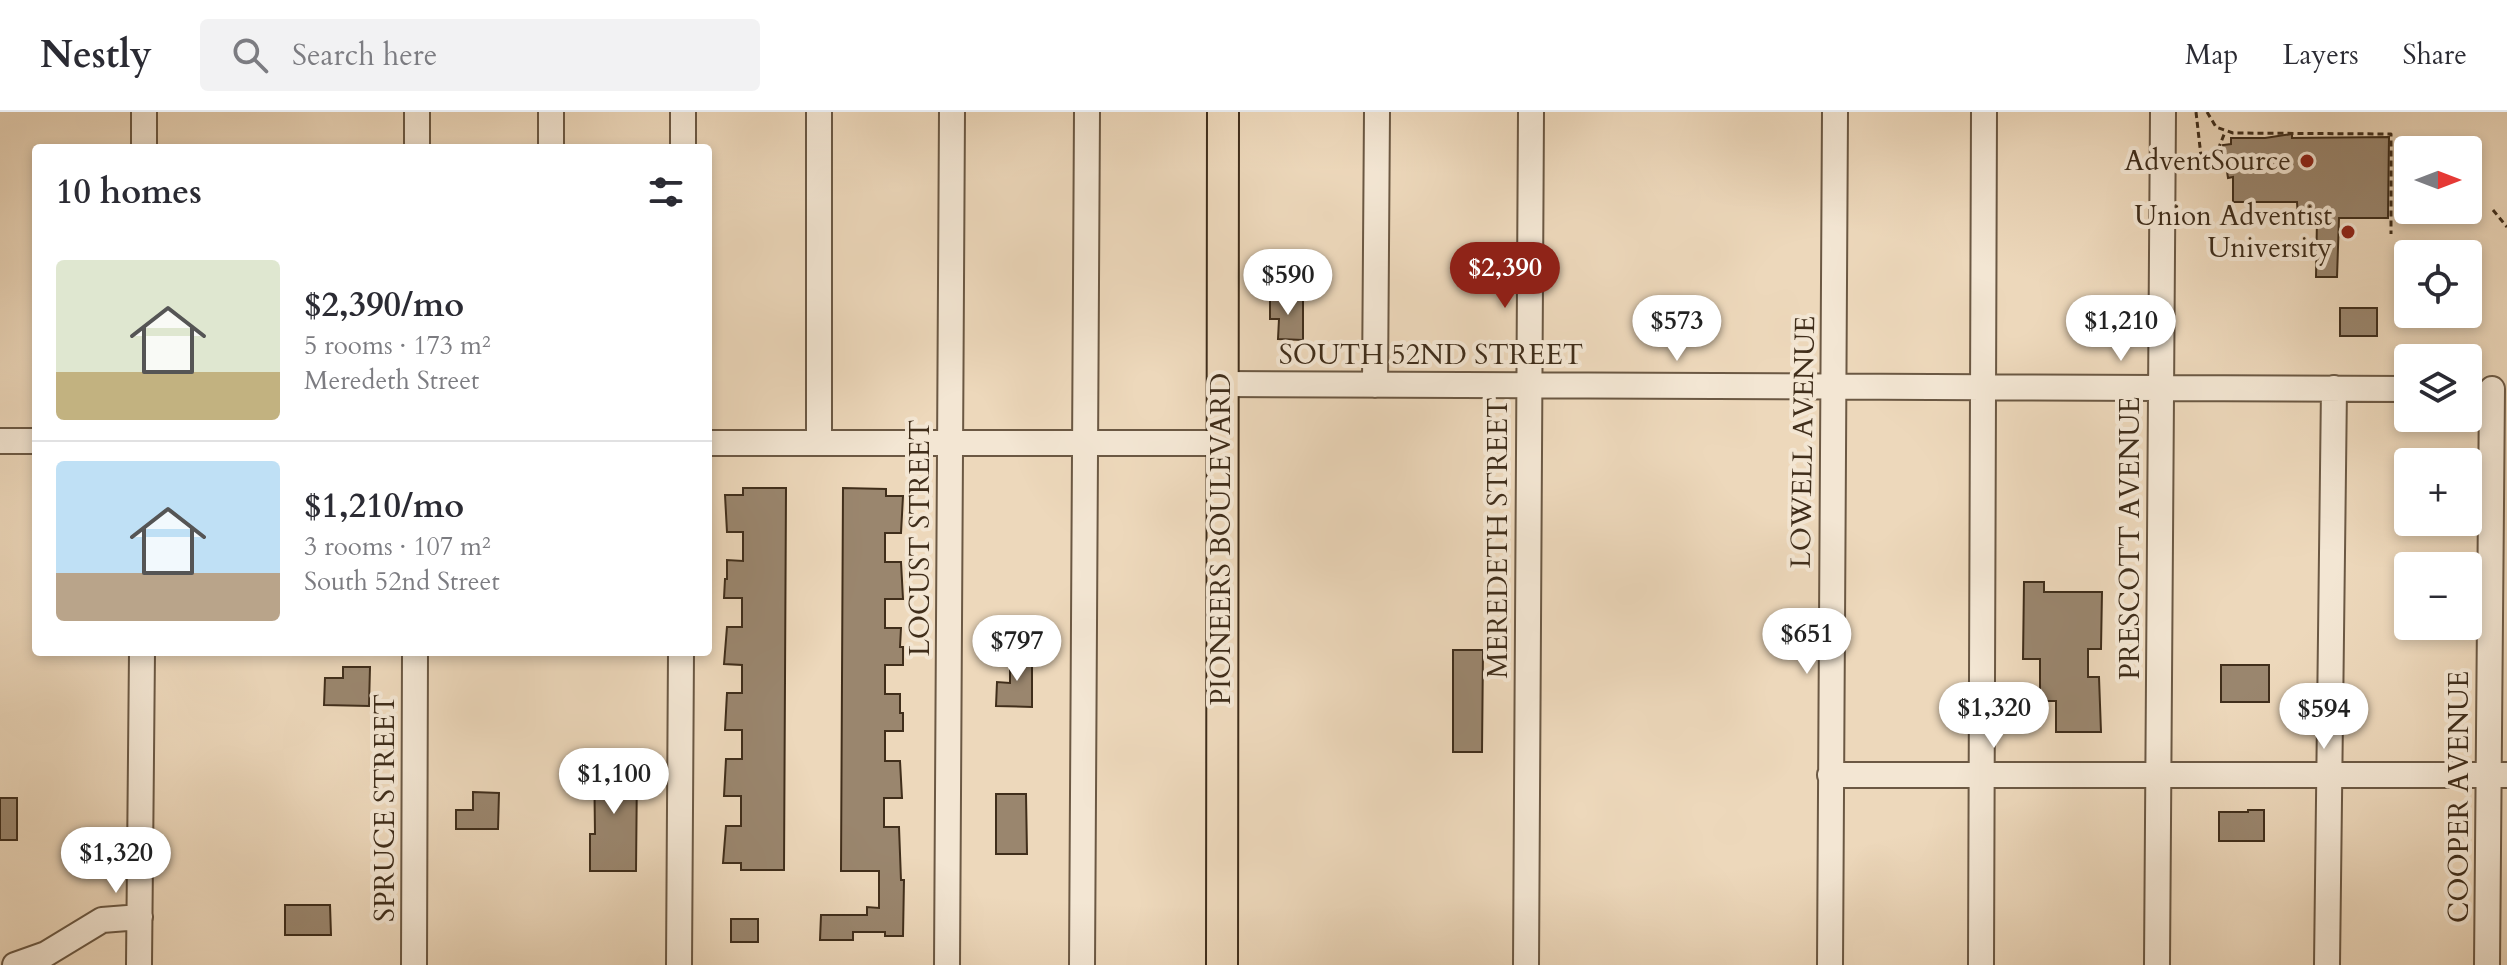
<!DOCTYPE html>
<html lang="en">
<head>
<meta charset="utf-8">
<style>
	:root { --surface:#fff; --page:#f2f2f3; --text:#2b2b33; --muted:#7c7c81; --line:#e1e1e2; --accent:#8f2418 }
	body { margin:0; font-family:Cardo,serif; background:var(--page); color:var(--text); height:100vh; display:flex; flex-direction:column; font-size:30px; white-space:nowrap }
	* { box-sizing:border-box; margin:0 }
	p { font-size:26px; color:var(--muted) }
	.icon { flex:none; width:44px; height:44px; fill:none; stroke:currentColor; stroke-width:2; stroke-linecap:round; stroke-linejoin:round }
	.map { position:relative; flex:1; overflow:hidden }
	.details { position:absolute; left:32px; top:32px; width:680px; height:512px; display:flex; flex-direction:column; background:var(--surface); border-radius:8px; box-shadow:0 4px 12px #0003 }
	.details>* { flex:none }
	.needle { width:52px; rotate:90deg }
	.controls { position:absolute; left:2394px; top:24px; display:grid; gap:16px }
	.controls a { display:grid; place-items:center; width:88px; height:88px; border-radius:8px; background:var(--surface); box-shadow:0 4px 12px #0003; font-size:40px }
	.price { position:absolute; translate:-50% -68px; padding:0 18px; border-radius:28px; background:#fff; color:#222; font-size:26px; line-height:52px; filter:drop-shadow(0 2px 4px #0008) }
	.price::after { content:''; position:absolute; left:50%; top:48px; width:24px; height:18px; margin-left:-12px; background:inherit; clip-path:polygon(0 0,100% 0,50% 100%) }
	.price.current { background:var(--accent); color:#fff }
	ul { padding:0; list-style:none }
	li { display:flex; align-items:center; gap:24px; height:200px; padding:0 24px }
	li+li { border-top:2px solid var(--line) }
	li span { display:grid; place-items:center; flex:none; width:224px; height:160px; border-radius:8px; color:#555 }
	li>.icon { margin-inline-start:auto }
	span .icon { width:96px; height:96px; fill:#fffc; stroke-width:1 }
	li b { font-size:34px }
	h2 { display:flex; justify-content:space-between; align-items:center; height:96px; padding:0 24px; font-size:34px }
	header { display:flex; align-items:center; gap:48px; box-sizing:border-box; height:112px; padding:0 40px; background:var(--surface); border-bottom:2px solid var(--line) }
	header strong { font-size:38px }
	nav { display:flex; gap:44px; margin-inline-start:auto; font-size:28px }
	.search { width:560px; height:72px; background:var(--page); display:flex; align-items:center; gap:20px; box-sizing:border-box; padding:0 28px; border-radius:8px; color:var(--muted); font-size:30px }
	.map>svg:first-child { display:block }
	.building { fill:#9a866e; stroke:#402e1b; stroke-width:2 }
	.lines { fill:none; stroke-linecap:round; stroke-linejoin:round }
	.minor-casing { stroke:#6b5843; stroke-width:28 }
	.major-casing { stroke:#402e1b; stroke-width:34 }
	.path { stroke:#402e1b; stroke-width:3; stroke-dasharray:6 4; stroke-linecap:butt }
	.minor { stroke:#f3e6d3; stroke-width:24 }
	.major { stroke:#edd8bb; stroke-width:30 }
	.poi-dot { fill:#8f2418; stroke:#f3e6d3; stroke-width:3 }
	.labels { text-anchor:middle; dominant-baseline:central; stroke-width:8; stroke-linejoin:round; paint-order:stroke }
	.poi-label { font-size:28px; fill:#402e1b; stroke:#f3e6d3; text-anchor:end }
	.street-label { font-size:28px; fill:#402e1b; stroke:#f3e6d3 }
</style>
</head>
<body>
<header>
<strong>Nestly</strong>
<div class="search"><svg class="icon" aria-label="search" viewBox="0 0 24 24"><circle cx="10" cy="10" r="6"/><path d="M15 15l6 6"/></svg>Search here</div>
<nav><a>Map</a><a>Layers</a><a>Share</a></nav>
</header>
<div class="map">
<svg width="2507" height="853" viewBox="0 0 2507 853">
	<rect width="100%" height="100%" fill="#edd8bb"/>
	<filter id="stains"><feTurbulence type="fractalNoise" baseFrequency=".0025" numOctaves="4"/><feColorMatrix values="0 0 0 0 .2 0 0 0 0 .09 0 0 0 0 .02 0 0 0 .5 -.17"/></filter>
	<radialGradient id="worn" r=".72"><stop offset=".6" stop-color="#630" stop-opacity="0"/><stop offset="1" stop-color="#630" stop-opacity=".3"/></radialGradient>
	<path class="building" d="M2292,22v4l97,-1 -1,81h-49l-2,59h-21l1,-59h-19l-1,-16h-64v-25l-5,1 -5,-33 8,-1v-6h34z
		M1270,186h33v42l-25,-1 1,-20h-9z
		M2340,196h37v28h-37z
		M743,376h43l-2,382h-43v-7h-18l3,-37h15v-30h-17l2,-37h16v-29h-17l2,-37h15v-28l-18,-1 3,-37h15v-29h-18l1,-19h2v-19l16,1v-29h-16l-2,-37h18z
		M843,376l43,1v7h17l-2,37h-16v29h16l2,37h-18v29h16l-1,19h3v18h-18v29h15v19h3v18h-18v30h15l2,37h-18v29h15l2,53h3l-1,56h-18v-4h-32v8h-33l1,-25h46v-8l12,1v-37h-38z
		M2024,470h20v10h58l-1,57h-13v28h11l2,55h-45v-31h-16v-42h-17z
		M1453,538h30l-1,102h-29z
		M1010,542h22v53l-36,-1 1,-24 13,1z
		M2221,553h48v37h-48z
		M343,555h27l-1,39 -45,-1 1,-27h18z
		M594,640h26v17h17l-1,102h-46v-37h5z
		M473,680l26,1 -1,36h-42v-19h17z
		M996,682h30l1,60h-31z
		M0,686h17v42h-17z
		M2248,698h16v31h-45v-29h29z
		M285,793h45l1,30h-46z
		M731,807h27v23h-27z"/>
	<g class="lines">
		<g class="minor-casing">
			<path id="minor" d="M144,36v-36
				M417,36v-36
				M551,36v-36
				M683,36v-36
				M1221,272l1187,5
				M1375,273l2,-273
				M0,329h36
				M708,331h513
				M819,331v-331
				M1830,663h677
				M15,853l31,-11 56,-34 38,-3
				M139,853l3,-313
				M414,853l1,-313
				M679,853l2,-313
				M947,853l5,-853
				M1082,853l5,-853
				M1526,853l5,-853
				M1830,853l5,-853
				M1981,853l3,-853
				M2157,853l6,-853
				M2327,853l7,-577
				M2487,853l5,-576"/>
		</g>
		<g class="major-casing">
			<path id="major" d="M1222,853l1,-853"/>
		</g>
		<path class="path" d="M2196,0l6,53h10l13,-33
			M2207,0l9,15 17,6 158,1v100
			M2493,98l14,17"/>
		<use href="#minor" class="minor"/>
		<use href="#major" class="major"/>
	</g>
	<g class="poi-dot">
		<circle cx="2307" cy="49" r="8"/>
		<circle cx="2348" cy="120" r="8"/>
	</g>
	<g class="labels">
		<g class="poi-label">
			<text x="2291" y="49">AdventSource</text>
			<text x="2332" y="104">Union Adventist<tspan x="2332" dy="32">University</tspan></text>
		</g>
		<g class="street-label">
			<text x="1431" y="243">SOUTH 52ND STREET</text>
			<text transform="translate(1803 330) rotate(-89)">LOWELL AVENUE</text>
			<text transform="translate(920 426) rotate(-90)">LOCUST STREET</text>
			<text transform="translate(1498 426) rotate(-90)">MEREDETH STREET</text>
			<text transform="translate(2130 426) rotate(-90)">PRESCOTT AVENUE</text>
			<text transform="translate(1221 427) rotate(-90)">PIONEERS BOULEVARD</text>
			<text transform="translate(2459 685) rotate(-90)">COOPER AVENUE</text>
			<text transform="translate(385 696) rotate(-90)">SPRUCE STREET</text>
		</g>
	</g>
	<rect width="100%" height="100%" filter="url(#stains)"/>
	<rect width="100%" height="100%" fill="url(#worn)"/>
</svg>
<div class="controls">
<a><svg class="needle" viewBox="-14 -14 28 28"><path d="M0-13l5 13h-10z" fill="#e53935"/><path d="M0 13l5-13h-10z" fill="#7c7c81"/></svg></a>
<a><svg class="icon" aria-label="locate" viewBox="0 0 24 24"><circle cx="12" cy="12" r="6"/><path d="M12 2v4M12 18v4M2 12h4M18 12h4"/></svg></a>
<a><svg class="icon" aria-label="layers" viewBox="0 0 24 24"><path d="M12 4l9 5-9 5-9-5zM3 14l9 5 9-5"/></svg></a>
<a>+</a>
<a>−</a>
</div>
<b class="price current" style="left:1505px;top:198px">$2,390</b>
<b class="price" style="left:1288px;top:205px">$590</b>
<b class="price" style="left:1677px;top:251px">$573</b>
<b class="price" style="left:2121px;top:251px">$1,210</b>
<b class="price" style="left:1807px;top:564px">$651</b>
<b class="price" style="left:1017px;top:571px">$797</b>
<b class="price" style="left:1994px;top:638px">$1,320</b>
<b class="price" style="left:2324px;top:639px">$594</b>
<b class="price" style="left:614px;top:704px">$1,100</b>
<b class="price" style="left:116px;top:783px">$1,320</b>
<section class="details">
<h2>10 homes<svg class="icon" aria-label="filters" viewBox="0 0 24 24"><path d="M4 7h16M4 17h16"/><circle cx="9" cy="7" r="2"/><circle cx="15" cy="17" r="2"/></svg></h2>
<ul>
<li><span style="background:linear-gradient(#dfe7d0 70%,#c2b280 0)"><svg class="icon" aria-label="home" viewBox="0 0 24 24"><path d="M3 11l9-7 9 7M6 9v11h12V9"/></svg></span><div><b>$2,390/mo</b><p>5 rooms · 173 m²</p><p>Meredeth Street</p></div></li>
<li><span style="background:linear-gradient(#bfe0f5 70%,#b9a48a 0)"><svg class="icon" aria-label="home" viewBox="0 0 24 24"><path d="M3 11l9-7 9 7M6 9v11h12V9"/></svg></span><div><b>$1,210/mo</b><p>3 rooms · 107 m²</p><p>South 52nd Street</p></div></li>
</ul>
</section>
</div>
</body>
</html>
